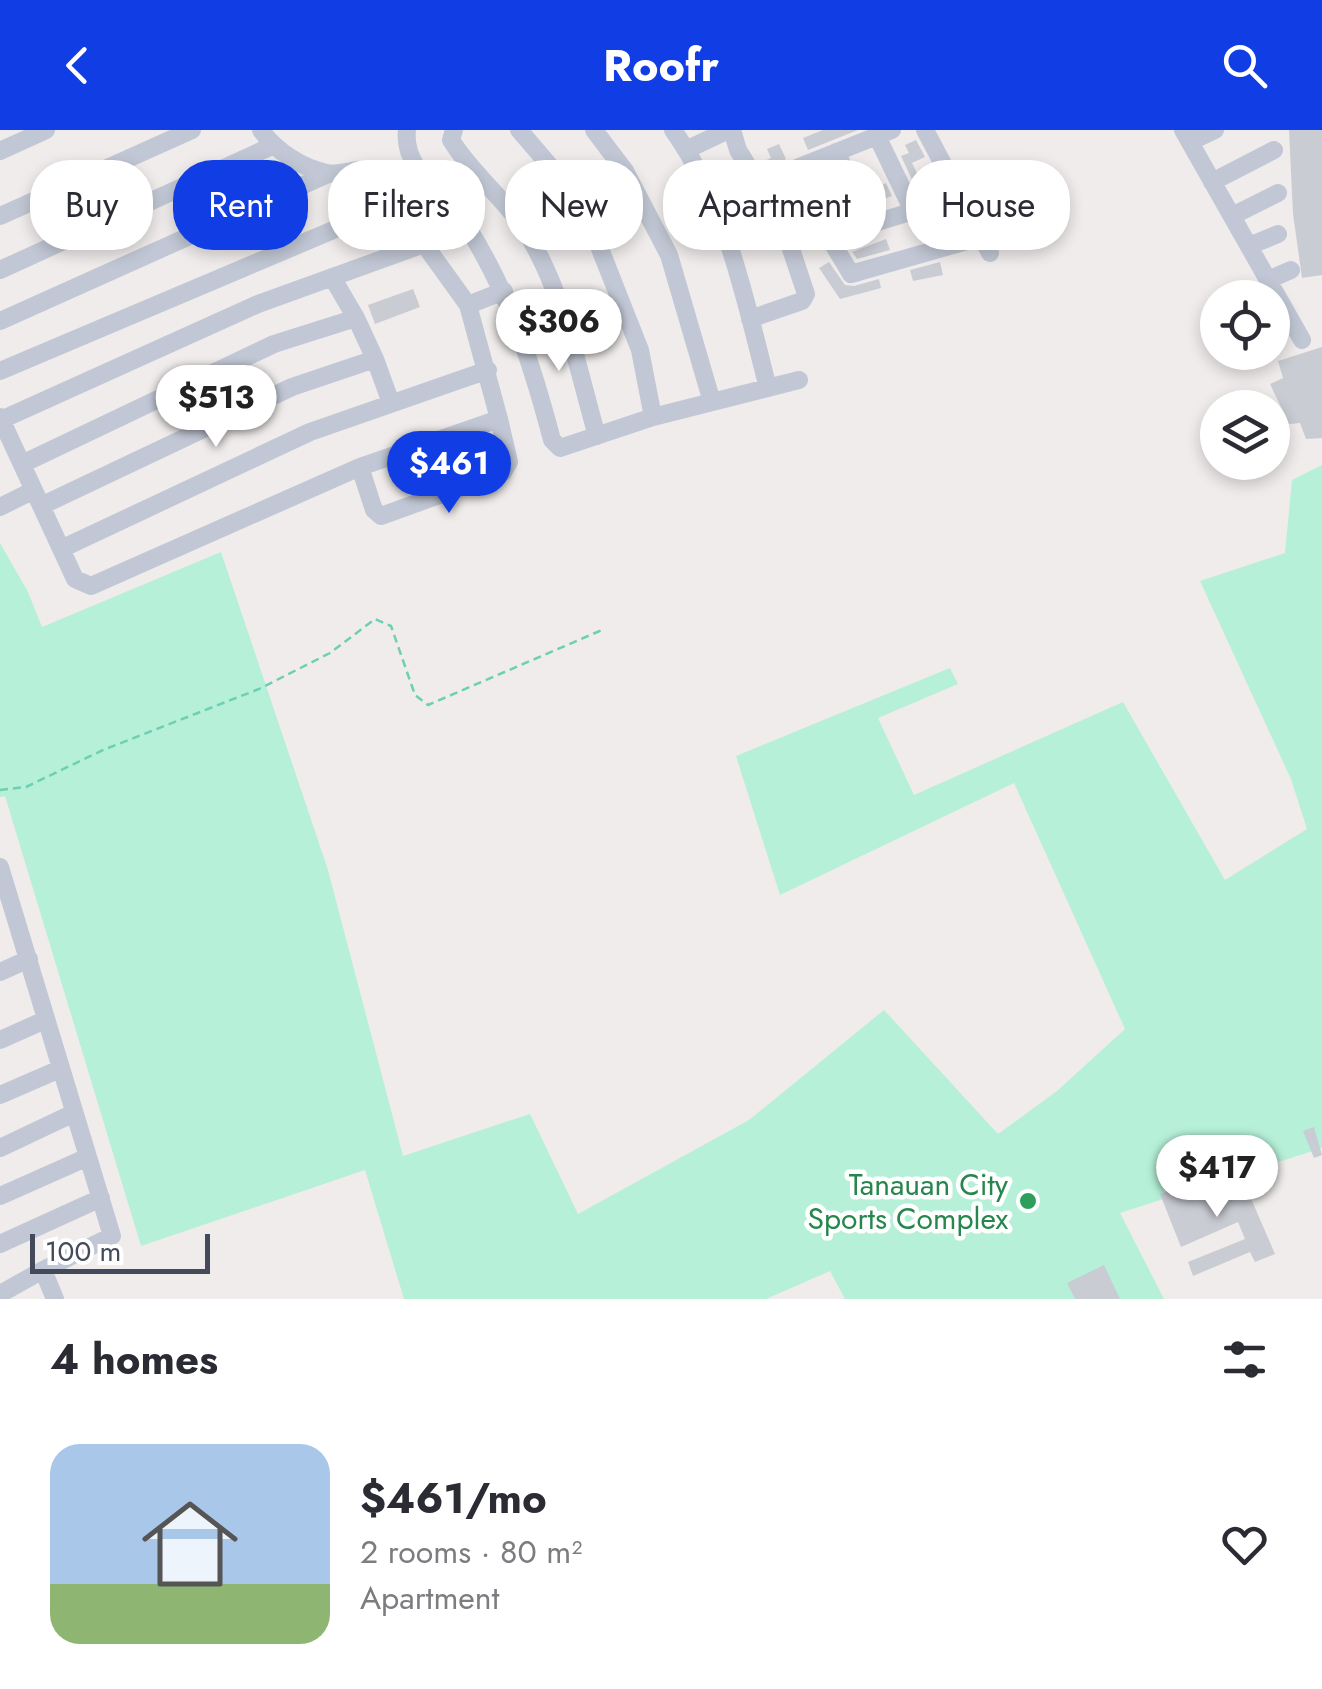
<!DOCTYPE html>
<html lang="en">
<head>
<meta charset="utf-8">
<style>
	:root { --surface:#fff; --page:#f2f2f3; --text:#2b2b33; --muted:#7c7c81; --accent:#103ee4 }
	body { margin:0; font-family:Jost,sans-serif; background:var(--page); color:var(--text); height:100vh; display:flex; flex-direction:column; font-size:38px; white-space:nowrap }
	* { box-sizing:border-box; margin:0 }
	p { font-size:32px; color:var(--muted) }
	.icon { flex:none; width:55px; height:55px; fill:none; stroke:currentColor; stroke-width:2; stroke-linecap:round; stroke-linejoin:round }
	.map { position:relative; height:1169px; overflow:hidden }
	.sheet { display:flex; flex-direction:column; background:var(--surface); flex:1 }
	.sheet>* { flex:none }
	.top-card { position:absolute; left:30px; top:30px; width:1262px; height:90px; display:flex; gap:20px }
	.tools { position:absolute; left:1200px; top:150px; display:grid; gap:20px }
	.tools a { display:grid; place-items:center; width:90px; height:90px; border-radius:50%; background:var(--surface); box-shadow:0 5px 15px #0003; font-size:50px }
	.scale { position:absolute; left:30px; bottom:25px; width:180px; box-sizing:border-box; padding-left:10px; border:5px solid #434a5a; border-top:0; font-size:28px; line-height:35px; white-space:nowrap; color:#434a5a; -webkit-text-stroke:8px #fff; paint-order:stroke }
	.price { position:absolute; translate:-50% -85px; padding:0 22px; border-radius:35px; background:#fff; color:#222; font-size:32px; line-height:65px; filter:drop-shadow(0 2px 5px #0008) }
	.price::after { content:''; position:absolute; left:50%; top:60px; width:30px; height:22px; margin-left:-15px; background:inherit; clip-path:polygon(0 0,100% 0,50% 100%) }
	.price.selected { background:var(--accent); color:#fff }
	ul { padding:0; list-style:none }
	li { display:flex; align-items:center; gap:30px; height:250px; padding:0 50px }
	li span { display:grid; place-items:center; flex:none; width:280px; height:200px; border-radius:30px; color:#555 }
	li>.icon { margin-inline-start:auto }
	span .icon { width:120px; height:120px; fill:#fffc; stroke-width:1 }
	li b { font-size:42px }
	h2 { display:flex; justify-content:space-between; align-items:center; height:120px; padding:0 50px; font-size:42px }
	.chip { padding:0 35px; border-radius:40px; background:var(--surface); box-shadow:0 5px 15px #0003; font-size:35px; line-height:90px }
	.chip.selected { background:var(--accent); color:#fff }
	header { display:flex; justify-content:space-between; align-items:center; height:130px; padding:0 50px; background:var(--accent); color:#fff; font-size:45px; font-weight:700 }
	.map>svg:first-child { display:block }
	.green { fill:#b6f0d9 }
	.building { fill:#caccd4 }
	.lines { fill:none; stroke-linecap:round; stroke-linejoin:round }
	.path { stroke:#6dcfb4; stroke-width:2.5; stroke-dasharray:8 5; stroke-linecap:butt }
	.minor { stroke:#c1c7d4; stroke-width:18 }
	.leisure-dot { fill:#2e9e5b; stroke:#fff; stroke-width:4 }
	.labels { text-anchor:middle; dominant-baseline:central; stroke-width:9; stroke-linejoin:round; paint-order:stroke }
	.leisure-label { font-size:30px; fill:#27864d; stroke:#fff; text-anchor:end }
</style>
</head>
<body>
<header><svg class="icon" aria-label="back" viewBox="0 0 24 24"><path d="M15 5l-7 7 7 7"/></svg>Roofr<svg class="icon" aria-label="search" viewBox="0 0 24 24"><circle cx="10" cy="10" r="6"/><path d="M15 15l6 6"/></svg></header>
<div class="map">
<svg width="1322" height="1169" viewBox="0 0 1322 1169">
	<rect width="100%" height="100%" fill="#efeceb"/>
	<path class="green" d="M1322,335v683l-202,65 44,86h-319l-15,-28 -64,28h-362l-39,-129 -224,76 -136,-450 -5,1v-254l28,49 14,35 179,-75 107,318 75,286 127,-42 48,100 171,-94 135,-110 114,124 59,-43 68,-62 -111,-246 -234,112 -44,-139 214,-88 8,16 -80,34 36,77 209,-93 102,178 82,-51 -16,-50 -91,-198 85,-28 7,-73z"/>
	<path class="building" d="M823,0h35l-50,20 -5,-12z
		M1289,0h33v145l-20,3 -9,-64z
		M916,10l9,17 -13,6 11,22 -7,3 -15,-32 8,-3 -4,-8z
		M779,14l7,15 -13,9 36,61 -10,5 -6,-19 -33,-52 11,-5 -4,-9z
		M969,37l39,78 -7,3 -40,-77z
		M872,50l4,8 10,-5 6,13 -16,6 -10,-19z
		M936,87l5,11 8,-3 3,7 -26,8 -2,-6 4,-1 -5,-12z
		M886,109l4,11 -33,9 -6,-9 1,2z
		M829,132l16,23 9,1 25,-7 2,9 -41,11 -21,-31z
		M940,132l3,13 -30,6 -3,-11z
		M413,159l7,18 -45,17 -7,-19z
		M1322,217v91l-16,1 -6,-16 -11,1 -19,-40 13,-6 -5,-17z
		M1314,997l8,28 -8,3 -11,-27z
		M1239,1041l36,83 -20,8 -5,-10 -57,24 -5,-14 57,-23 -7,-17 -57,25 -21,-53 19,-7 2,4 28,-12 2,4z
		M1104,1135l16,34h-45l-8,-16z"/>
	<g class="lines">
		<path class="path" d="M0,660l26,-3 77,-37 156,-61 71,-36 45,-34 16,7 24,69 13,10 174,-75"/>
		<path class="minor" d="M261,0c14,20 40,38 66,43 9,2 22,-2 32,-3l65,74 44,61 36,-14
			M407,0c-5,40 39,65 59,95 43,67 66,139 86,215l8,8 93,-31 146,-37
			M454,0l-3,10c21,34 53,58 74,90 39,62 52,137 72,206
			M519,0l31,36 41,60 49,124 13,67
			M594,0l31,41 44,84 43,147
			M673,0c54,76 72,169 95,258
			M732,0l6,20 44,72 24,72 -4,7 -52,18
			M892,0l-103,41 62,103 130,-37
			M925,0l65,123
			M1183,0l119,210
			M877,6l36,75
			M1190,12l25,-12
			M686,20l42,-20
			M0,21l46,-21
			M836,22l36,71
			M1212,52l62,-32
			M0,86l192,-86
			M1232,86l46,-23
			M828,107l132,-40
			M1249,116l29,-12
			M0,140l272,-124
			M332,147l24,41
			M1268,150l23,-10
			M0,191l328,-147
			M0,241l390,-165
			M0,287l75,162 16,7 269,-119 139,-48 -31,-114
			M1,290l257,-116 166,-60
			M22,334l252,-120 82,-26 19,41
			M360,337l14,43 7,6 122,-44 6,-10 -10,-43
			M41,376l251,-119 83,-28 16,44
			M0,377l34,-17
			M61,419l249,-117 178,-62
			M0,737l112,369 -69,34 12,29
			M0,842l29,-13
			M0,910l45,-20
			M0,965l60,-26
			M0,1018l74,-35
			M0,1066l88,-39
			M0,1114l101,-46
			M0,1164l43,-24"/>
	</g>
	<circle class="leisure-dot" cx="1028" cy="1071" r="10"/>
	<g class="labels">
		<g class="leisure-label">
			<text x="1008" y="1054">Tanauan City<tspan x="1008" dy="34">Sports Complex</tspan></text>
		</g>
	</g>
</svg>
<div class="tools">
<a><svg class="icon" aria-label="locate" viewBox="0 0 24 24"><circle cx="12" cy="12" r="6"/><path d="M12 2v4M12 18v4M2 12h4M18 12h4"/></svg></a>
<a><svg class="icon" aria-label="layers" viewBox="0 0 24 24"><path d="M12 4l9 5-9 5-9-5zM3 14l9 5 9-5"/></svg></a>
</div>
<div class="scale">100 m</div>
<b class="price" style="left:559px;top:244px">$306</b>
<b class="price" style="left:216px;top:320px">$513</b>
<b class="price selected" style="left:449px;top:386px">$461</b>
<b class="price" style="left:1217px;top:1090px">$417</b>
<div class="top-card">
<a class="chip">Buy</a>
<a class="chip selected">Rent</a>
<a class="chip">Filters</a>
<a class="chip">New</a>
<a class="chip">Apartment</a>
<a class="chip">House</a>
</div>
</div>
<section class="sheet">
<h2>4 homes<svg class="icon" aria-label="filters" viewBox="0 0 24 24"><path d="M4 7h16M4 17h16"/><circle cx="9" cy="7" r="2"/><circle cx="15" cy="17" r="2"/></svg></h2>
<ul>
<li><span style="background:linear-gradient(#a9c7e8 70%,#8fb573 0)"><svg class="icon" aria-label="home" viewBox="0 0 24 24"><path d="M3 11l9-7 9 7M6 9v11h12V9"/></svg></span><div><b>$461/mo</b><p>2 rooms · 80 m²</p><p>Apartment</p></div><svg class="icon" aria-label="heart" viewBox="0 0 24 24"><path d="M12 20l-8-8c-3-5 5-10 8-4 3-6 11-1 8 4z"/></svg></li>
</ul>
</section>
</body>
</html>
